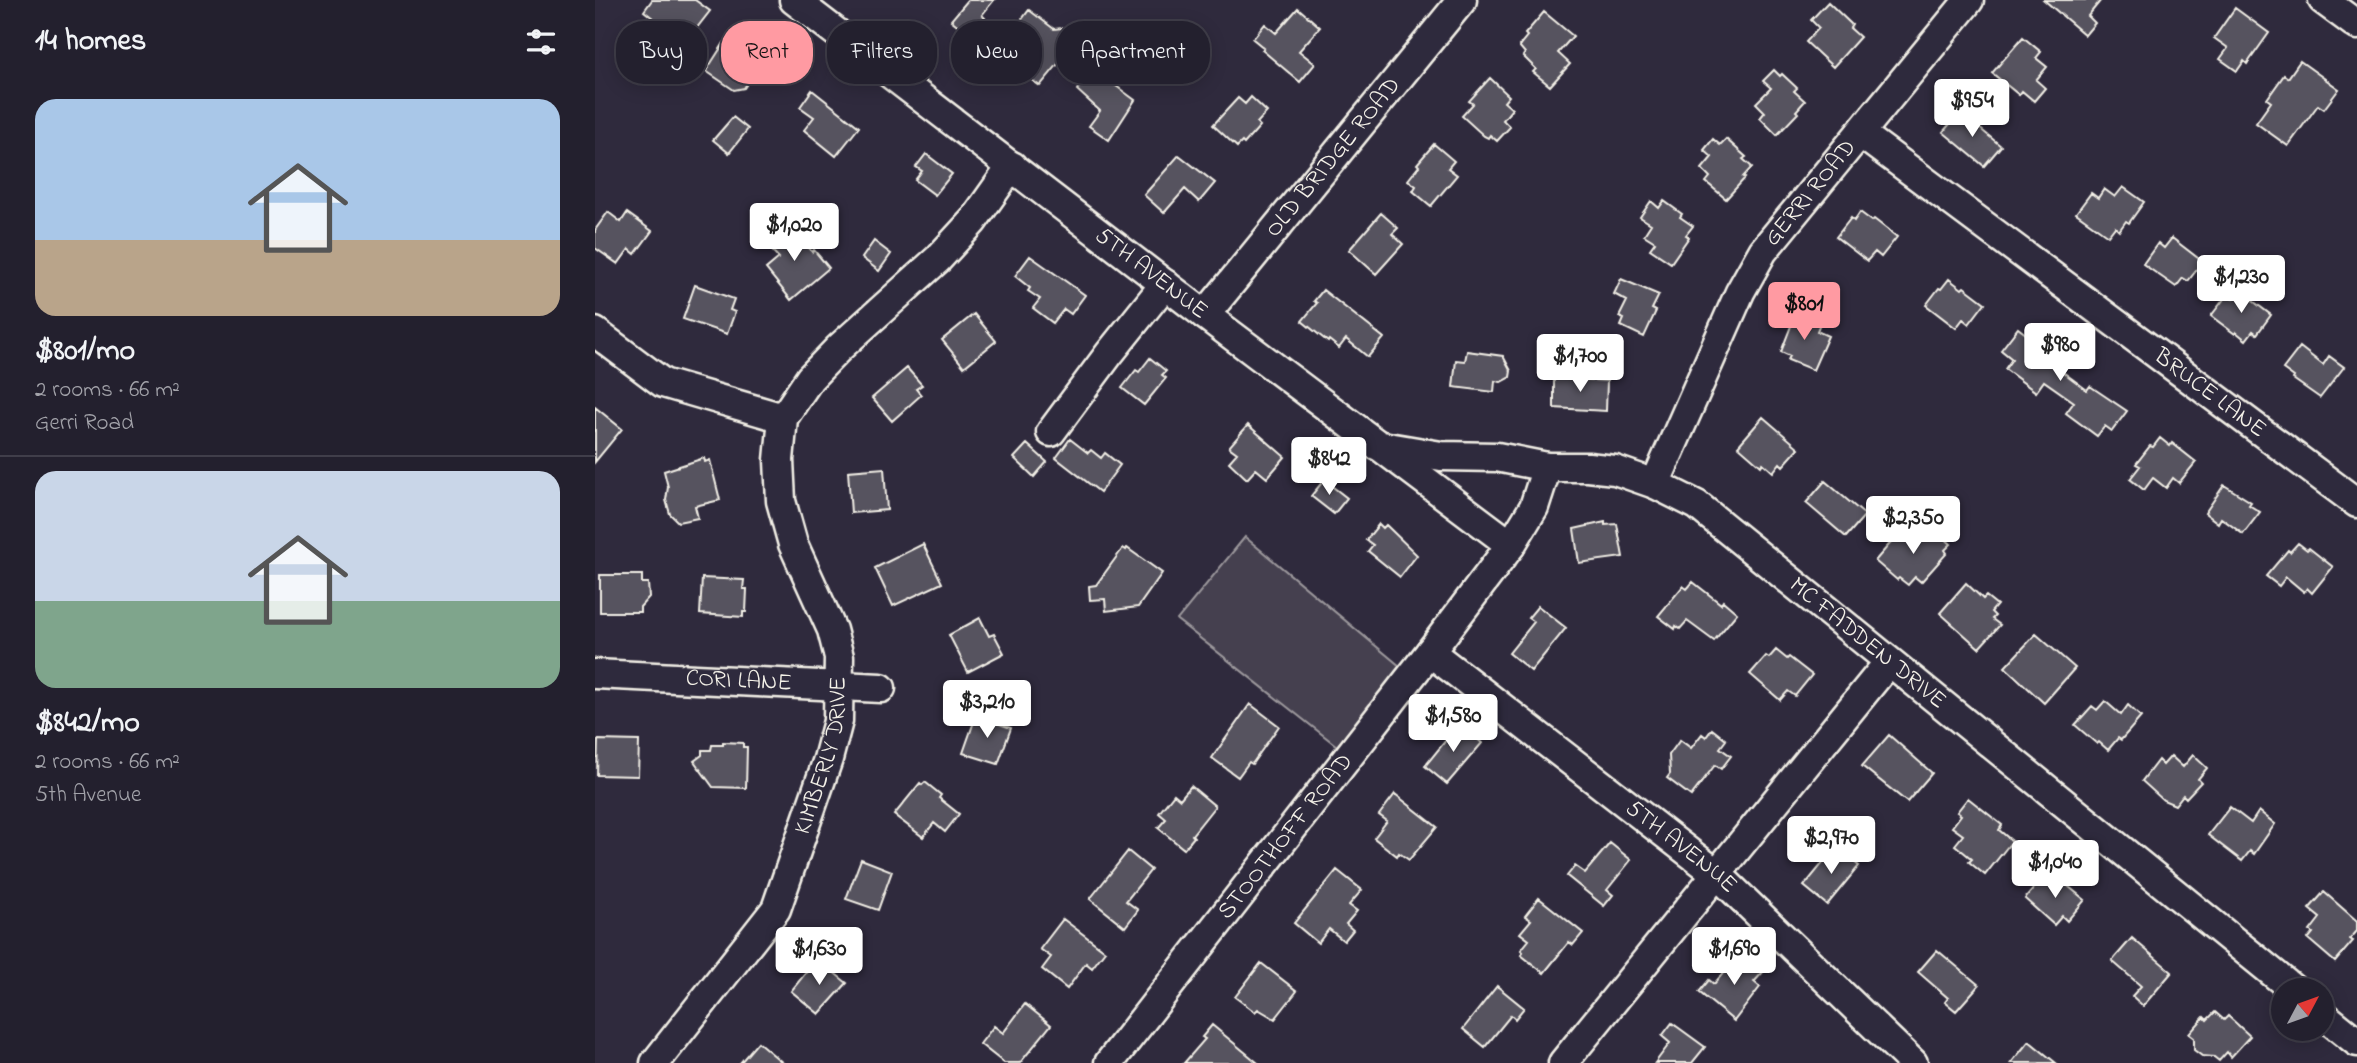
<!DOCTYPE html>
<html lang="en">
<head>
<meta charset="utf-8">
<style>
	:root { --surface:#23202e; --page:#2f2d3a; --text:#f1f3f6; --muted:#a3a3aa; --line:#403e4a; --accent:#ff9aa2 }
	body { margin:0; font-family:"Indie Flower",sans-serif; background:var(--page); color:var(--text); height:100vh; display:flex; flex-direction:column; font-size:26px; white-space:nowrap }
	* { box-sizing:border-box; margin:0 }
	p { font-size:23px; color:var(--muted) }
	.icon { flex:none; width:38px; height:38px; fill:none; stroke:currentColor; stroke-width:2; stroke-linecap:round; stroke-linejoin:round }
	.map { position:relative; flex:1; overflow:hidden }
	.details { display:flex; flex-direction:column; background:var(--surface); width:595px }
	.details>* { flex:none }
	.top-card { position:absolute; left:21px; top:21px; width:665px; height:63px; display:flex; gap:14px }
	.needle { width:46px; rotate:49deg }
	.fabs { position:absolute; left:1676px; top:978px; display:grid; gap:14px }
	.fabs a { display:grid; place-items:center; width:63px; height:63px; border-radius:50%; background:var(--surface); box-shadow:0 4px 18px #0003,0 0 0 2px var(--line); font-size:35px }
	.price { position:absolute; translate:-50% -60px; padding:0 16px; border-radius:7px; background:#fff; color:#222; font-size:23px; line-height:46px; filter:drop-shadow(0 2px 4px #0008) }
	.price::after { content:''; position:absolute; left:50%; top:42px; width:21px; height:16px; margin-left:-10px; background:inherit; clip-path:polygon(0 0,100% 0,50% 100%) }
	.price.on { background:var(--accent); color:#111 }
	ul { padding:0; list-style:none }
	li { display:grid; align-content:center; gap:14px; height:371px; padding:0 35px }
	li+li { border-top:2px solid var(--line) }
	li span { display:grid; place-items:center; height:217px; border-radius:21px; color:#555 }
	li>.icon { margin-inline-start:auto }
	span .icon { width:126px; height:126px; fill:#fffc; stroke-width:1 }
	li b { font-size:30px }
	h2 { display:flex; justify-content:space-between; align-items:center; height:84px; padding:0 35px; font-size:30px }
	.chip { padding:0 24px; border-radius:28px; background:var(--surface); box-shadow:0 4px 18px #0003,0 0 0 2px var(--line); font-size:24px; line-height:63px }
	.chip.on { background:var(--accent); color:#111 }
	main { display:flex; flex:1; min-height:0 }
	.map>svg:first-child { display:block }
	.green { fill:#454050; stroke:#9c989c; stroke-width:2 }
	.building { fill:#56525f; stroke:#f4f1e8; stroke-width:2 }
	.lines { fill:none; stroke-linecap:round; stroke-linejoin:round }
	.minor-casing { stroke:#f4f1e8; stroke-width:33 }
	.minor { stroke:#2f2a3d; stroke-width:28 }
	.labels { text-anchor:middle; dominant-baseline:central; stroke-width:5; stroke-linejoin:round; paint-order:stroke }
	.street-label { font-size:24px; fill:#f4f1e8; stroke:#2f2a3d }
</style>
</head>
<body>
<main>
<section class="details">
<h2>14 homes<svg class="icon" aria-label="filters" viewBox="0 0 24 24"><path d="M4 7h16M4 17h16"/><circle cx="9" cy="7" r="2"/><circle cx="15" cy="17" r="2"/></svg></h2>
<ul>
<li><span style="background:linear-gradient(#a9c7e8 65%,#b9a48a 0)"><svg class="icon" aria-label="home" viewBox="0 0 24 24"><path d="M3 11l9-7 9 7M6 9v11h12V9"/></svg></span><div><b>$801/mo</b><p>2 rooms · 66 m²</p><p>Gerri Road</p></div></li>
<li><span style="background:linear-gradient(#c9d6e8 60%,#7fa58c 0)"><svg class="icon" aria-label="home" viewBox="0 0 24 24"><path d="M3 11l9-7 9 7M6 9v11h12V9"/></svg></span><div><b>$842/mo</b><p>2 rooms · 66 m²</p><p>5th Avenue</p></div></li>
</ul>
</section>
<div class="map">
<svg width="1762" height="1063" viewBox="0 0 1762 1063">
	<rect width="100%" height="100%" fill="#2f2a3d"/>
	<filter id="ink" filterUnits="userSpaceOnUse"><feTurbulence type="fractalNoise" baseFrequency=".0143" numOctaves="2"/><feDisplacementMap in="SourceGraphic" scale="14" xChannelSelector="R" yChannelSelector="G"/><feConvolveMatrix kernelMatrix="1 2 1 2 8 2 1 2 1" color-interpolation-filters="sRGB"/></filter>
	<g filter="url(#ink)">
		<path class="green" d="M650,537l156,130 -64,79 -160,-126z"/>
		<path class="building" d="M57,0h43l15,11 -25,32 -41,-32z
			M373,0h26l-12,15 3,3 -15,17 -19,-15z
			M1449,0h57l-13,16 7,7 -10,12z
			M1233,2l24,23 -2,3 10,9 -27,30 -27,-25 13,-14 -8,-8z
			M703,8l22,19 -21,24 16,13 -15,18 -38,-32 2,-2 -11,-9 12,-15 11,9z
			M1640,8l34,25 -22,31 -3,-3 -7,10 -17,-12 8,-11 -14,-10z
			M434,10l25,19 8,-1 16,12 -38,46 -20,-14 12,-15 -24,-19z
			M949,12l29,24 -15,17 12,11 -20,22 -17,-14 3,-3 -13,-13 2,-3 -6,-7 8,-10 -2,-2z
			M1428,37l18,15 -5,6 11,9 -11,13 9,8 -11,13 -12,-10 -3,4 -27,-22z
			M136,39l23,17 -12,17 8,6 -6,9 -10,2 -28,-19 18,-28 3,1z
			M1705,61l39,28 -15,20 -6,-4 -30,41 -32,-23 15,-21 -4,-3 17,-24 4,3z
			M498,69l42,31 -26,40 -20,-14 11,-15 -23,-21z
			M1179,70l6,6 2,-2 15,14 -3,3 11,10 -9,10 2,2 -21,22 -17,-17 5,-6 -9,-9 15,-15 -8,-7z
			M895,78l19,18 -5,6 8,7 -9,11 7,7 -13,14 -7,-6 -2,3 -4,-2 -22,-20 11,-12 -4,-3z
			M217,90l47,37 -23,29 -32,-26 10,-13 -14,-10z
			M656,97l16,15 -10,11 3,3 -16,18 -2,-2 -5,5 -24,-22 25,-27 7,6z
			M1365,112l41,34 -17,20 -41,-34z
			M138,117l15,12 -19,24 -16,-13z
			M1118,139l7,6 6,-6 20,18 -3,2 9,8 -9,10 2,1 -19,21 -20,-17 4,-5 -8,-8 10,-12 -8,-7z
			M839,144l20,17 -6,7 9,7 -26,31 -18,-15 3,-5 -8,-6 11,-14 -2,-2z
			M331,154l26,20 -17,21 -20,-15 7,-9 -6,-4z
			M584,155l36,28 -16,19 -14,-13 -21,24 -20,-18z
			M1528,187l21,15 -15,21 -3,-2 -7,10 -4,-4 -7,9 -32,-23 15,-20 7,5 6,-9 11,8z
			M1056,201l8,7 5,-7 18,13 -2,3 13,9 -7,9 3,2 -18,26 -21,-14 5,-7 -11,-7 7,-11 -11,-7z
			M13,212l13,10 6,-9 25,18 -17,23 -6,-5 -11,15 -23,-16v-18z
			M1265,212l12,9 2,-2 23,18 -16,20 -6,-5 -8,9 -31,-24 15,-19 3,3z
			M786,213l17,15 -6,6 11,10 -27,30 -27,-24z
			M188,225l14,17 4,-3 11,13 2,-2 15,18 -38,32 -25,-31 13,-11 -14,-15 3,-3 -1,-1z
			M1577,238l31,24 -15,19 -5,-3 -7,9 -33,-23 15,-21 6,5z
			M279,241l17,13 -12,17 -17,-13z
			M435,256l55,39 -14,19 -7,-5 -11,14 -20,-15 7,-9 -12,-8 2,-3 -15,-12z
			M1026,279l38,16 -7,14 4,2 -12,26 -23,-11 3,-7 -5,-2 8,-16 -13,-7z
			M1354,279l13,10 2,-2 21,16 -16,21 -6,-5 -7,9 -30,-23 13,-17 2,1z
			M100,285l39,14 -4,11 5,2 -8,22 -44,-15z
			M728,290l61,48 -16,19 -22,-18 -7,9 -10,-8 -1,2 -26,-21 15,-18 -3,-2z
			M1645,291l31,24 -14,19 -4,-3 -7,9 -10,-8 -1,2 -24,-18 16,-21 6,4z
			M1201,313l24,10 -3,8 11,5 -15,34 -25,-10 2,-4 -9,-4z
			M379,314l22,27 -32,26 -22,-27z
			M1423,328l42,32 -5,6 32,24 3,-4 37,25 -15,20 -7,-5 -8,10 -31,-23 8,-11 -30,-21 -8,11 -31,-23 7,-10 -11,-9z
			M1705,347l23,18 6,-9 15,11 -24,31 -27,-19 1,-2 -11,-8z
			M872,351l36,5 8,15 -1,6 -9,5 -6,-1 -1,11 -41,-5 3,-27 9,1z
			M555,358l16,13 -4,4 4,3 -22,27 -22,-17 14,-18 3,2z
			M312,368l15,17 -6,4 5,6 -29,26 -20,-23z
			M967,378l45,3 -1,30 -52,-3v-29z
			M0,407l27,22 -27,33z
			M1168,417l36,31 -16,18 -3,-3 -7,9 -10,-9 -2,3 -23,-20z
			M653,425l37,32 -18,21 -11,-9 -9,10 -18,-17 8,-9 -8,-6z
			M1565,438l10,8 2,-3 24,19 -17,21 -6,-5 -7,10 -13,-10 -9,12 -14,-11 10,-13 -4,-2 14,-18 3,1z
			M475,439l18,14 3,-3 10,8 4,-5 15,12 -20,27 -44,-34z
			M432,444l20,18 -13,15 -20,-19z
			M109,458l1,4 5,-2 10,40 -25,6 3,12 -20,4 -8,-8 -4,-14 2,-13 -4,-16z
			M289,468l3,42 -36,3 -3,-42z
			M729,480l23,18 -13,16 -23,-18z
			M1230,481l40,34 -19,22 -40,-34z
			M1629,485l27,17 -2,3 11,7 -17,22 -22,-16 -3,5 -13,-10z
			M1010,522v3l12,-1 6,33 -44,6 -5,-34z
			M784,524l4,4 3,-3 31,30 -17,22 -32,-26 5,-6 -7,-5z
			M1338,528l18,16 -6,6 2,3 -26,29 -6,-5 -7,8 -9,-7 -2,2 -22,-19 26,-30 17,14z
			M1703,543l9,7 2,-2 24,19 -21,26 -5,-5 -3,4 -18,-15 -7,9 -13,-10 22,-26 2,2z
			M328,544l19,39 -49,23 -18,-38z
			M528,548l3,2 1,-2 35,25 -24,34 -32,4 -1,-12 -15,1 -1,-14 7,-1z
			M5,575h42v8h6l1,14 -9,10v5h-40z
			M107,578l42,2 -1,9h4l-1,23h-3v5l-43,-3z
			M1098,582l28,22 2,-3 14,12 -23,28 -27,-20 -7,8 -4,-3 -1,3 -17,-13 25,-30 4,3z
			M1371,583l17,16 3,-3 11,9 -6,7 4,4 -3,3 8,6 -21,23 -39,-35z
			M943,606l28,22 -35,43 -22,-18 25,-31 -6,-4z
			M385,618l9,18 5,-2 10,19 -36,19 -19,-37z
			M1441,634l39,34 -31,35 -39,-36z
			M1181,650l11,9 2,-2 23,18 -17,21 -7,-5 -8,9 -30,-26 16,-18 3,2z
			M1510,701l16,14 7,-10 13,12 -20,23 -3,-2 -10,12 -9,-8 -2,2 -22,-19 17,-19 5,4z
			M655,704l29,22 -27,38 -3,-2 -11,15 -26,-19z
			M381,716l35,12 -13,36 -35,-11z
			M864,724l23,19 -35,41 -22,-18z
			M1117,729l14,11 -6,8 11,8 -10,13 -6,-4 -24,31 -24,-18 3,-4 -1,-19 11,-15 11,8 11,-14 4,3z
			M1294,735l43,38 -25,29 -45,-36z
			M3,740l41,1 -1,35 -41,-1z
			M128,742l20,1v4h4l-1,41 -33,-1 -19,-26 8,-6v-5h9l1,-5h11z
			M1598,755l14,13 -9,11 3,3 -15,16 -3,-3 -8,10 -12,-5 -21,-19 16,-21 5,5 8,-9 12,11z
			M330,782l16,13 -2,3 20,16 -14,18 -11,-9 -11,14 -29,-22 26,-32 2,2z
			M596,786l24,20 -23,29 2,2 -10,12 -26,-21 8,-9 -7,-6 15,-19 6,5z
			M800,794l42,33 -28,33 -10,-7 -2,3 -23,-18 13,-17 -8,-6z
			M1373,798l34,27 -3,5 13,11 -27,34 -16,-13 3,-3 -17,-14 8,-10 -11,-8 9,-12 -4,-3z
			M1635,807l21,16 8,-12 16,13 -21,30 -4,-3 -8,10 -34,-26z
			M1015,843l21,17 -24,30 6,5 -9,11 -37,-30 8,-10 10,7z
			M1241,847l23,19 -32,39 -23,-19z
			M533,851l23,19 -25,31 12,9 -13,17 -35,-28z
			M266,859l31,12 -14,39 -32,-11z
			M742,870l25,20 -13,15 8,6 -11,13 7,6 -9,11 -15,-12 -11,14 -24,-20z
			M1454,876l11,9 3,-3 22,18 -18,21 -5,-5 -8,9 -29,-26 14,-17 3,3z
			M1729,892l33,29v10l-7,8 3,2 -18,21 -27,-23 5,-6 -3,-2 10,-13 -11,-9z
			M944,898l44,35 -10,12 -4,-3 -25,31 -23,-18 2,-3 -2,-2 8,-10 -9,-7 11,-13 -6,-4z
			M468,919l42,32 -13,17 -6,-5 -19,26 -25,-20 9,-12 -11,-8z
			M1537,938l40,34 -29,34 -11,-10 9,-10 -29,-25z
			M1342,950l42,35 -23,26 -11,-9 3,-4 -30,-26z
			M1145,953l23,19 -9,10 6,5 -26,34 -35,-29 10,-12 5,4z
			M222,959l30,24 -28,31 -28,-23z
			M666,963l36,28 -22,28 -17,-10 -3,3 -20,-15z
			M902,986l27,22 -9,11 -4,-4 -26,32 -22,-18z
			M430,1004l26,21 -31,38h-16l-24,-19 14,-18 9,7z
			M1620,1012l9,8 4,-4 22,20 -19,21 -4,-5 -8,9 -5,-4 -12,-1 -8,-6v-12l-5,-4 15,-17 3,3z
			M1077,1023l33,24 -13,16h-37l15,-20 -8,-7z
			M617,1025l46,38h-74l21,-24 -3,-2z
			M1434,1041l27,22h-45z
			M163,1042l25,21h-43z"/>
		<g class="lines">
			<g class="minor-casing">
				<g id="minor">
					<path id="s1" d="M199,0l411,315 306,230"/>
					<path d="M1728,0l34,25"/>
					<path id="s2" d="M1265,133l497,370"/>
					<path id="s3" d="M610,315l257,-315"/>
					<path d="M0,332l68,51 120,35"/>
					<path d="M456,432l58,-78 56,-70"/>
					<path id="s4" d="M781,445l65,11 56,1 50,10h41l27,3 40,14 42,21 597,485"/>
					<path id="s5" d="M1060,484l85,-192 23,-41 206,-251"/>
					<path id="s6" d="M835,652l287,222 196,189"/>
					<path id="s7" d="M0,674l286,14"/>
					<path d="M1727,1014l35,28"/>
					<path id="s8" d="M60,1063l121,-154 52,-150 10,-38 1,-64 -7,-27 -39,-86 -12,-43 -2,-41 4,-42 27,-40 29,-30 99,-89 35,-38 39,-55"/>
					<path id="s9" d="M514,1063l321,-411 81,-107 23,-38 13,-40"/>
					<path d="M968,1063l326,-401"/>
				</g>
			</g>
			<use href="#minor" class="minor"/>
		</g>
	</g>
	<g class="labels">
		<g class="street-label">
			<text stroke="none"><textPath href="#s3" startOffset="203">OLD BRIDGE ROAD</textPath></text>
			<text stroke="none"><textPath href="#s5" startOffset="332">GERRI ROAD</textPath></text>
			<text stroke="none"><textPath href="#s1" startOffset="450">5TH AVENUE</textPath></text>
			<text stroke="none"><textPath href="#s2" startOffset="436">BRUCE LANE</textPath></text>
			<text stroke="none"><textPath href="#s4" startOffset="550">MC FADDEN DRIVE</textPath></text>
			<text stroke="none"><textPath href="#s7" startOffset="144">CORI LANE</textPath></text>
			<text stroke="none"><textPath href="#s8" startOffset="357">KIMBERLY DRIVE</textPath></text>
			<text stroke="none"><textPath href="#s9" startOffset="287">STOOTHOFF ROAD</textPath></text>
			<text stroke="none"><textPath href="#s6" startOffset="318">5TH AVENUE</textPath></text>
		</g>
	</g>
</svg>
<div class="fabs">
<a><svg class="needle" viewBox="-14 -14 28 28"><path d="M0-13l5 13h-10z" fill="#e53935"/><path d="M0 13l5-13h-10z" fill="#a3a3aa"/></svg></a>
</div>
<b class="price" style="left:1377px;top:139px">$954</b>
<b class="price" style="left:199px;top:263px">$1,020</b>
<b class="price" style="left:1646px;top:315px">$1,230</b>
<b class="price on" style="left:1209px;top:342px">$801</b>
<b class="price" style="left:1465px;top:383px">$980</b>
<b class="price" style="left:985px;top:394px">$1,700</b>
<b class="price" style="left:734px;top:497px">$842</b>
<b class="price" style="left:1318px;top:556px">$2,350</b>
<b class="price" style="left:392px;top:740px">$3,210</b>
<b class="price" style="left:858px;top:754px">$1,580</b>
<b class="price" style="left:1236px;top:876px">$2,970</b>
<b class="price" style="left:1460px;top:900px">$1,040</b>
<b class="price" style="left:224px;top:987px">$1,630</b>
<b class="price" style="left:1139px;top:987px">$1,690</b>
<div class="top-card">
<a class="chip">Buy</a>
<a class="chip on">Rent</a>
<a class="chip">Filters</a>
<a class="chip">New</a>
<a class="chip">Apartment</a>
</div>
</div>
</main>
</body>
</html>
